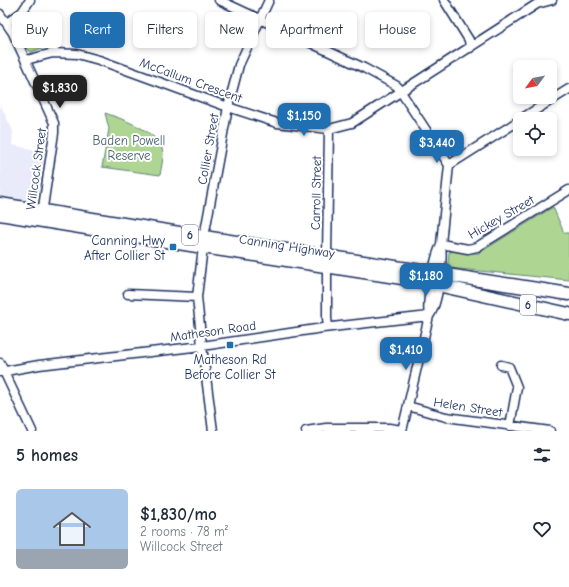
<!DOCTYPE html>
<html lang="en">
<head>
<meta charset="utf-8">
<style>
	:root { --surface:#fff; --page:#f2f2f3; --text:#1f2937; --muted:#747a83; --line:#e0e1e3; --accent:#1f6fb2 }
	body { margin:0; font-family:"Comic Neue",sans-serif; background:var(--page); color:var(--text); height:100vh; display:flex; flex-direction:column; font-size:15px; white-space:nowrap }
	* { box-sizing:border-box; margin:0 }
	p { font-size:13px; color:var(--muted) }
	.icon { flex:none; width:22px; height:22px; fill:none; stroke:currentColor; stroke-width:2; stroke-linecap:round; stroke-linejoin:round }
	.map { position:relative; height:431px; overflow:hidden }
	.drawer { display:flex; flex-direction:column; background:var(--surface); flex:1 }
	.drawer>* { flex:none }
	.guide { position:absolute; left:12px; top:12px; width:545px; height:36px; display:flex; gap:8px }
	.needle { width:26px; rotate:238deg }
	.buttons { position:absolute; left:513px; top:60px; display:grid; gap:8px }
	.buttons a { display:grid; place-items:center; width:44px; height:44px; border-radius:6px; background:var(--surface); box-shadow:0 2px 6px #0003; font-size:20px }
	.price { position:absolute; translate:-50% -34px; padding:0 9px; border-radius:8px; background:var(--accent); color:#fff; font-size:13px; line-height:26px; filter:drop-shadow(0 1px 2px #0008) }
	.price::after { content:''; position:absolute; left:50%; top:24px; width:12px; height:9px; margin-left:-6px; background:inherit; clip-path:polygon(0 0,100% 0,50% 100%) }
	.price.on { background:#222; color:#fff }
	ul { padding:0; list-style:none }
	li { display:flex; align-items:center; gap:12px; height:100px; padding:0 16px }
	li+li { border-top:1px solid var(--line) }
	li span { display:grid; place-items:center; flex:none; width:112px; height:80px; border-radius:6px; color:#555 }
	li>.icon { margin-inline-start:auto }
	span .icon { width:48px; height:48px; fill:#fffc; stroke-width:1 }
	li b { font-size:17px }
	h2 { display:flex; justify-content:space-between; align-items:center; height:48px; padding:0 16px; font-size:17px }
	.tag { padding:0 14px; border-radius:6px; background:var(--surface); box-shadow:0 2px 6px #0003; font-size:14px; line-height:36px }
	.tag.on { background:var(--accent); color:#fff }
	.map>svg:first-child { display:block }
	.built { fill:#eaebfa }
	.green { fill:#aed692; stroke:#648278 }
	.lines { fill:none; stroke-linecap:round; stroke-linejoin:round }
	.minor-casing { stroke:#1b2f5e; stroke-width:11 }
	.highway-casing { stroke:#1b2f5e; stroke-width:15 }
	.minor { stroke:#fff; stroke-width:8 }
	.highway { stroke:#fff; stroke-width:12 }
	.poi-dot { fill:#1f6fb2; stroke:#fff; stroke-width:1.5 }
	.labels { text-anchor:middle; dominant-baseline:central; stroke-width:4; stroke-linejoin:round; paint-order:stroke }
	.shield { fill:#fff; stroke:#5f6d8e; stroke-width:1 }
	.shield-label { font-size:12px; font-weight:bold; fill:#1b2f5e }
	.street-label { font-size:13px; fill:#1b2f5e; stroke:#fff }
	.park-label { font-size:13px; fill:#47616e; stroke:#fff }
	.poi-label { font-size:13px; fill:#1b2f5e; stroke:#fff; text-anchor:end }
</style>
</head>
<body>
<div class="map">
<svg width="569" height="431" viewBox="0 0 569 431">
	<rect width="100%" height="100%" fill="#fff"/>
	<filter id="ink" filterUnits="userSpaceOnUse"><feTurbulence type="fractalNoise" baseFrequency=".025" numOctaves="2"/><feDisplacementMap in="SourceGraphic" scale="8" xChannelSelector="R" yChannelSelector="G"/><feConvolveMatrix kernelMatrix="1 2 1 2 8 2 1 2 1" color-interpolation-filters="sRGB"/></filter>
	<g filter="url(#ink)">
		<path class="built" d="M0,104l13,27 -1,14 34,7 -6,45 -10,6 -30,-5z"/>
		<path class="green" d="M28,17h6l12,22 -1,8 -14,5 -4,-3 -10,-21 4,-7z
			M105,113c17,6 57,19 58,41 0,7 -2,15 -3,21l-58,-8 7,-38z
			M553,207l11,26h5v47l-119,-12 -2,-3 1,-13c10,-2 20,2 30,1z"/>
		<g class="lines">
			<g class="minor-casing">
				<path id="minor" d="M219,0l145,68 33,18 52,79 -8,79c2,16 -2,59 -12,72l-27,115
					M444,0l25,40 1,8
					M0,14l13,19 41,90v10l-12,81
					M7,23l15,-11 8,-12
					M26,60l27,-7 24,1 22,6 129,47 49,16 52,6 23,-6 185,-119 15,-4
					M521,119l48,-30
					M449,165l71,-45
					M204,237l24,-130 11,-42 30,-65
					M441,244l27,5 9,-2 92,-57
					M203,247l-6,50 5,49 11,85
					M327,256l2,-127
					M327,266v52l1,9
					M128,294l69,3
					M429,316c-3,-15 5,-56 11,-69
					M0,363l32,68
					M501,365l8,2 8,20 -7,39
					M0,372l39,-7 163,-19 121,-18 106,-12
					M408,406l38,11 104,14
					M306,431l20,-3h63l13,2"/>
			</g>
			<g class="highway-casing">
				<path id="highway" d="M0,204l204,33 365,57
					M0,214l203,33 212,33 154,34"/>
			</g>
			<use href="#minor" class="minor"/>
			<use href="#highway" class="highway"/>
		</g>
	</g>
	<g class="poi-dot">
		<rect x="169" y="243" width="8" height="8" rx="2"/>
		<rect x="226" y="341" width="8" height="8" rx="2"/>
	</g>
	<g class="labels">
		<g class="shield">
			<rect x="182" y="225" width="16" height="20" rx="3"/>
			<rect x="520" y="295" width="16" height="20" rx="3"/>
		</g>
		<g class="shield-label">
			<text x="190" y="235">6</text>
			<text x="528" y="305">6</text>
		</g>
		<g class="street-label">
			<text transform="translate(191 80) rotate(20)">McCallum Crescent</text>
			<text transform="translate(208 149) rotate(-80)">Collier Street</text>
			<text transform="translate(36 169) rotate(-82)">Willcock Street</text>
			<text transform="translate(316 193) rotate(-89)">Carroll Street</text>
			<text transform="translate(501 217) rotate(-30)">Hickey Street</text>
			<text transform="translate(287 246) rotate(9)">Canning Highway</text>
			<text transform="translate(213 331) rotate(-8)">Matheson Road</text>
			<text transform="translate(468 407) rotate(9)">Helen Street</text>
		</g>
		<g class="park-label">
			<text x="129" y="140">Baden Powell<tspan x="129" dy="15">Reserve</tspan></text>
		</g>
		<g class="poi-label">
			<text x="165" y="240">Canning Hwy<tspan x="165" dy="15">After Collier St</tspan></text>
			<text x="230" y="359" text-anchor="middle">Matheson Rd<tspan x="230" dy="15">Before Collier St</tspan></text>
		</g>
	</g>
</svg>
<div class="buttons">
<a><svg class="needle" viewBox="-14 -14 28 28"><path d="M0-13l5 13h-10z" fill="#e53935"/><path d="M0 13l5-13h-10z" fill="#747a83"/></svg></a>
<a><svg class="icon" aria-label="locate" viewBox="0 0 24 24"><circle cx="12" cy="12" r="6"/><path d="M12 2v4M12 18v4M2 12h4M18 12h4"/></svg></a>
</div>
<b class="price on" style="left:60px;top:109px">$1,830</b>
<b class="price" style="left:304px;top:137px">$1,150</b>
<b class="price" style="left:437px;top:164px">$3,440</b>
<b class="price" style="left:426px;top:297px">$1,180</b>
<b class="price" style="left:406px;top:371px">$1,410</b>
<div class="guide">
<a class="tag">Buy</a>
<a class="tag on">Rent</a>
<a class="tag">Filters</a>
<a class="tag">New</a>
<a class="tag">Apartment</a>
<a class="tag">House</a>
</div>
</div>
<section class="drawer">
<h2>5 homes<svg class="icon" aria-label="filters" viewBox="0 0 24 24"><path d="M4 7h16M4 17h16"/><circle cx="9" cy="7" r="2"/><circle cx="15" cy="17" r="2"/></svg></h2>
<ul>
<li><span style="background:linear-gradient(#a9c7e8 75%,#9aa5b1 0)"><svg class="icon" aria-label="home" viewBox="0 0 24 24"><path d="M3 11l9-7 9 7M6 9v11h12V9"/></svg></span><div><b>$1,830/mo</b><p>2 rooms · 78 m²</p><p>Willcock Street</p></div><svg class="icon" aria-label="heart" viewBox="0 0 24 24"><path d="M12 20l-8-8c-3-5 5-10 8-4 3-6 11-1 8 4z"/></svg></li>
</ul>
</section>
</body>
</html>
